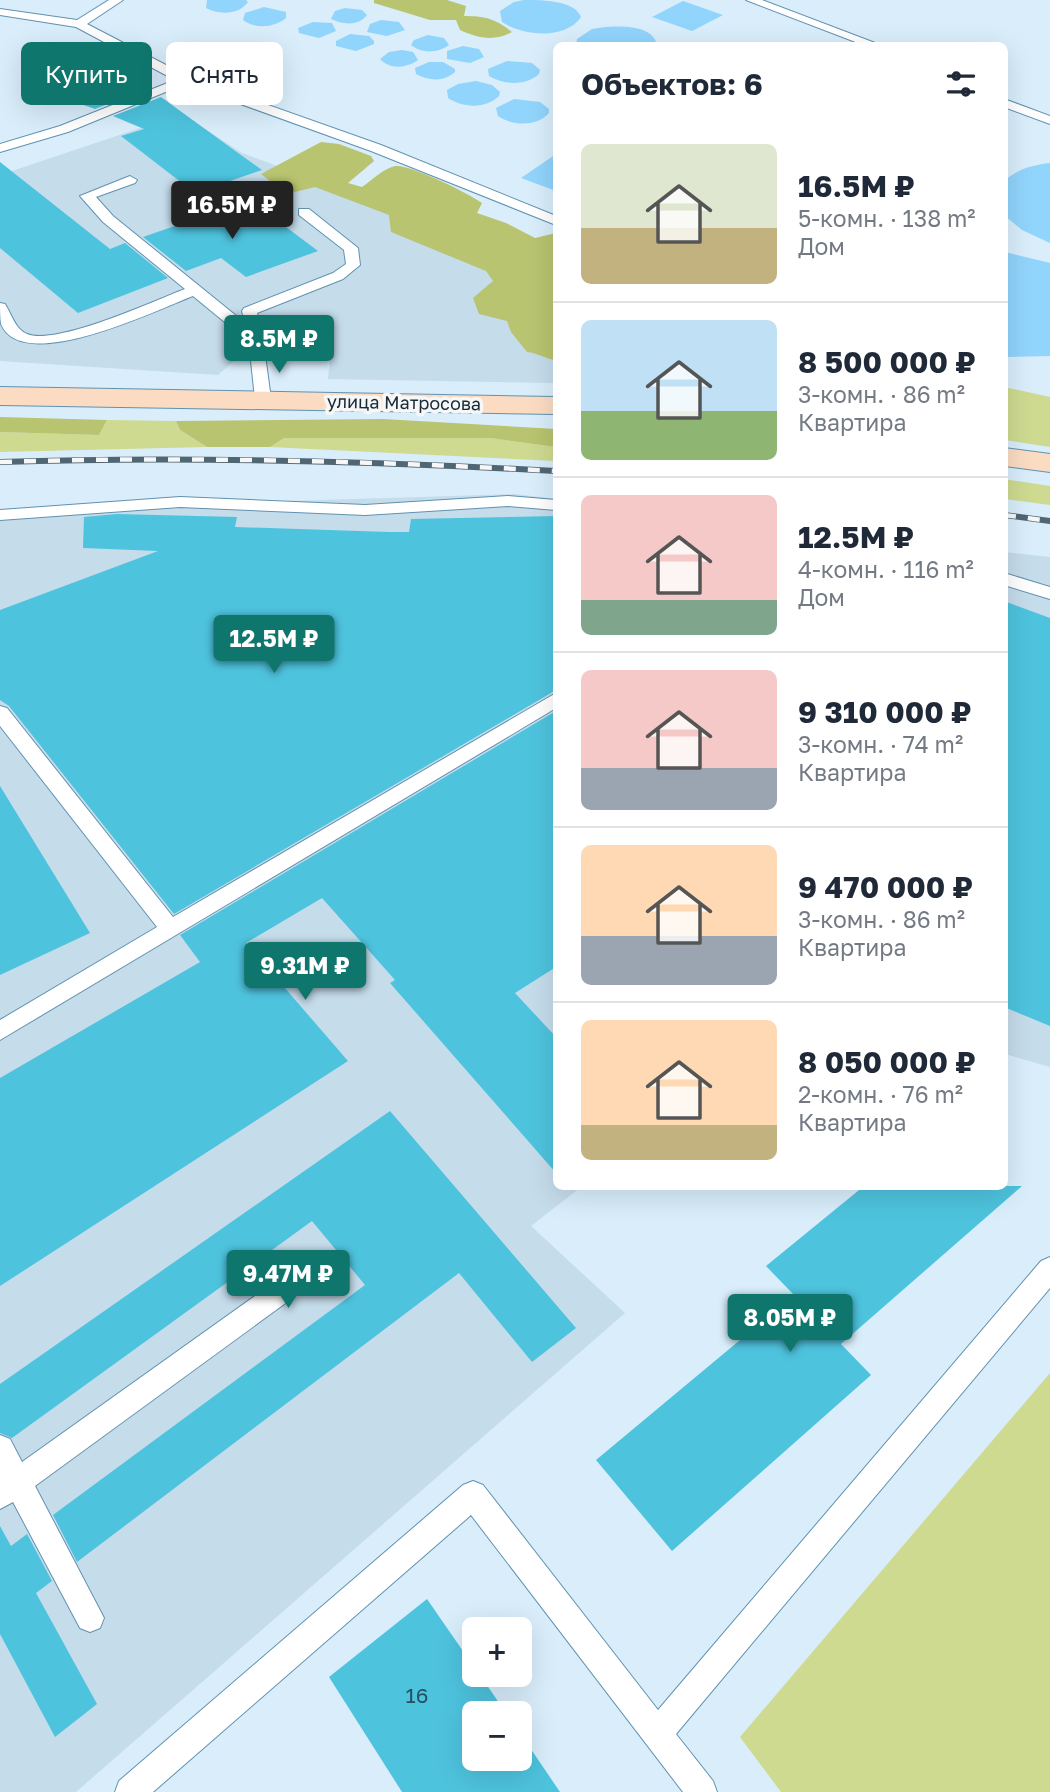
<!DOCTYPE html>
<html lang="ru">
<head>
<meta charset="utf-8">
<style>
	:root { --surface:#fff; --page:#f2f2f3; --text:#1f2937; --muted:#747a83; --line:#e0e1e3; --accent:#0f766e }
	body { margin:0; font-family:"Golos Text",sans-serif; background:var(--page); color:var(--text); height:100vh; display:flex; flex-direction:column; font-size:26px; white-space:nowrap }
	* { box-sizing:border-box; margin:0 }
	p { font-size:23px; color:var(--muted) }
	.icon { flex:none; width:38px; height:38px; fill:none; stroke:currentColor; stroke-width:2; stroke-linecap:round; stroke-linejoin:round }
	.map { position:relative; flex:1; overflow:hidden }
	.side { position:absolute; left:553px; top:42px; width:455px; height:1148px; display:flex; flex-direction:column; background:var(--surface); border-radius:10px; box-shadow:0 7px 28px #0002 }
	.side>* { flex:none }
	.banner { position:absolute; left:21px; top:42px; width:427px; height:63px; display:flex; gap:14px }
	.tools { position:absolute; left:462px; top:1617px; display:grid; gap:14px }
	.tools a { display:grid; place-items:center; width:70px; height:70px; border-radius:10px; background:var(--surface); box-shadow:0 7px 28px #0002; font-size:35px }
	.price { position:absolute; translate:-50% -60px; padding:0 16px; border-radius:7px; background:var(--accent); color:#fff; font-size:23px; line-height:46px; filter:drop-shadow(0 2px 4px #0008) }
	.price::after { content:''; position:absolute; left:50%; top:42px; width:21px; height:16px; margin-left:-10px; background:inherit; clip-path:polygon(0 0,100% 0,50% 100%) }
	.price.current { background:#222; color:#fff }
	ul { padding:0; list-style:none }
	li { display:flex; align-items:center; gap:21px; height:175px; padding:0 28px }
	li+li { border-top:2px solid var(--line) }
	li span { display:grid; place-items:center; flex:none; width:196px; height:140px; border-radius:10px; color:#555 }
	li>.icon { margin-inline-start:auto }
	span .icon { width:84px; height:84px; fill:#fffc; stroke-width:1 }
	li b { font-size:30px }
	h2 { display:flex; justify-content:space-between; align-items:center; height:84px; padding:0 28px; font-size:30px }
	.tag { padding:0 24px; border-radius:10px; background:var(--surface); box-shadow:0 7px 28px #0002; font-size:24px; line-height:63px }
	.tag.current { background:var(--accent); color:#fff }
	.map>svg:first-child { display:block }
	.built { fill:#c5dceb }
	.green { fill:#ceda90 }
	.forest { fill:#b8c46f }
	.water { fill:#91d4fc }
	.building { fill:#4ec3de }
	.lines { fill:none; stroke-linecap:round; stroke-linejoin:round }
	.service-casing { stroke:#6092b0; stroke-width:2 }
	.secondary-casing { stroke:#6092b0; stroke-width:2 }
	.service { fill:#fff; fill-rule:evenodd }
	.secondary { fill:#fbdcc3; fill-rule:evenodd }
	.rail-casing { stroke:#516673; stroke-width:6 }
	.rail { stroke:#f7f7f7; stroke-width:4.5; stroke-dasharray:12; stroke-linecap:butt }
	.labels { text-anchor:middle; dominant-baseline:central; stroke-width:7; stroke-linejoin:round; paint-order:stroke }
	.far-street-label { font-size:18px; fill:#172c39; stroke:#f7f7f7 }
	.near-number-label { font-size:21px; fill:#255262 }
</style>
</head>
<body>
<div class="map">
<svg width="1050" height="1792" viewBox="0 0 1050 1792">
	<rect width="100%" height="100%" fill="#d9edfb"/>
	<path class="built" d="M182,114l60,39 79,29 125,54 40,35 70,82v30l-228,-4 2,-20h-9l1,-12 -79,6 -25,22 -218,-14v-186z
		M515,494l41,5v687l25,1 -50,39 94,87 -549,479h-76v-1282z
		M1004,552l46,5v510l-45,-13z"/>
	<path class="green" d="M1004,387l46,10v50l-45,-7z
		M107,420l69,1 4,9 27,17 -207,5v-20l99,3z
		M284,438h206l66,9v14l-286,-14z
		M1004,479l46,7v19l-45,-6z
		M1050,1373v419h-269l-41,-55z"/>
	<path class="forest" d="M374,0h73l19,6 -2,10c21,0 32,3 48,16 -18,10 -34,6 -52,-2l-4,-10h-26l-56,-17z
		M321,142l18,2 32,12 3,5 -26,22 14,4c10,-7 21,-18 33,-21 15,-2 73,27 87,37l-5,10 29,10 29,15 21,-5v127c-11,-1 -18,-7 -29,-8l-16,-20 -4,-11 -28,-7 -6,-16 20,-17 -7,-10 -95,-39 -2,-17 -74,-28 -28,7 -26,-20z
		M0,417l107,3 -8,15 -99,-3z
		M383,419l173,10v18l-66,-9h-206l-14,9h-63l-27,-17 -4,-9z"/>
	<path class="water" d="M207,0h39l2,2c-9,13 -29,13 -42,6z
		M524,0c17,0 51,0 57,17 -15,23 -59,19 -79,5l-2,-11 14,-9z
		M683,1l40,14 -31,16 -40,-14z
		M264,7l22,5v6c-12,10 -31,11 -43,2l2,-7z
		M345,8l17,2 5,5c-8,11 -24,10 -36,4l4,-8z
		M381,20l18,2 6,8 -18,6 -20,-4 3,-8z
		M313,22l19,1 4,8 -17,7 -20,-5 -1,-5z
		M605,27c17,-1 48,-2 52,18h-81l1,-6 15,-10z
		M350,34l19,2 5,5v3l-18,7 -20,-5v-5z
		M428,35l16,3 5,7c-11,8 -27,9 -38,0l3,-5z
		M463,46l16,3 5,8 -14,6 -23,-4v-8z
		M402,50l11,2 5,8c-11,8 -28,10 -38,-1l9,-7z
		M507,61l25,2 8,7 -1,4c-13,12 -35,11 -50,2l-1,-7z
		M429,62h14l12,7v3c-11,10 -26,9 -39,2l-1,-6z
		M476,81l16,4 8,7 -1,4c-13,13 -36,12 -51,2l-1,-8 11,-6z
		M514,99l26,3 9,7v4c-12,14 -36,13 -51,3l-2,-8z
		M556,154v37l-35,-13z
		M1050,163v80l-28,-13 -17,-14 -1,-35c13,-12 29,-16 46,-18z
		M1005,252l45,11v93l-45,1z"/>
	<path class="building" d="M134,77l15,11 -54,21 -14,-5z
		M161,97l73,53 28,20 -67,23 -74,-57 23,-7 -31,-13z
		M0,162l110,87 15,-6 43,35 -90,35 -78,-65z
		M250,200l68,51 -72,26 -25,-19 -35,13 -43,-34z
		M117,514l120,3 -2,10 154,5h20l2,-13 145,-3v174l-382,224 -165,-208 -9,-6v-90l158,-59 -75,-3 1,-31z
		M1004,601l46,17v408l-46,-19z
		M556,711v256l-41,26 41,44v136l-166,-190 5,-3 -73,-82 -76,45 102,118 -348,225v-208l200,-116 -20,-27z
		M0,786l90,147 -90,42z
		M390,1111l186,217 -44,34 -73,-89 -382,289 -24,-47 312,-230 -53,-64 -300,217 -12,-5v-49z
		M864,1186h158l-181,158 30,31 -199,176 -76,-91 198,-165 -28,-29z
		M0,1526l11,20 16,-12 25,47 -16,12 61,111 -42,33 -55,-103z
		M427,1599l47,68v8h6l26,38h-32v46h46v-26l40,59h-158l-73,-115z"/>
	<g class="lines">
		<g class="service-casing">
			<path id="service" d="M109,0h14l-36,24 102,53 192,68 175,71v9l-185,-74 -186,-67 -117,48 -68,20v-8l60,-18 115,-46 -99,-53 -76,-12v-6l77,11z
				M746,0h16l121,46h-17z
				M1004,99l46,17v8l-46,-17z
				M130,176l7,4 -2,3 -39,14 17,19 132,107 -3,-12 2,-3 89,-35 13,-9 -2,-14 -45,-35v-6h10l49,39 2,17 -17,14 -86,34 6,27 8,59 -3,3h-10l-3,-3 -6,-57 -56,-46c-34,13 -171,80 -192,28 -1,-6 -1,-15 -1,-21l5,1c7,11 10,25 22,30 29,12 127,-33 158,-45l-82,-67 -23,-26z
				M508,496l48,4v10l-48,-4 -143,9 -185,-8 -180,13v-10l180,-13 185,8z
				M1004,573l46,14v12l-46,-14z
				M556,693v15l-556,332v-20l157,-93 -157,-201v-20l7,2 166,209z
				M1050,1257v31l-374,446 37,47 4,11h-34l-212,-277 -318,277h-38l4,-11 344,-296 10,-4 10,4 175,225 383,-449z
				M278,1282l9,4 4,8 -4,8 -252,184 69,132 -4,10 -10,4 -10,-4 -67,-126 -13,7v-74l10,4 12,23 247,-176z"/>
		</g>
		<g class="secondary-casing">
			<path id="secondary" d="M0,387l556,10v17l-556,-9z
				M1004,448l46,6v18l-46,-6z"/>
		</g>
		<use href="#service" class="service"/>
		<use href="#secondary" class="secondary"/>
		<g class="rail-casing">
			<path id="rail" d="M0,462c186,-6 371,-1 556,9
				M1004,515l46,6"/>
		</g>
		<use href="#rail" class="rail"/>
	</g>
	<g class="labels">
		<g class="far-street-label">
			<text transform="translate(404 402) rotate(1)">улица Матросова</text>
		</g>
		<g class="near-number-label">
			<text x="417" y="1695">16</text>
		</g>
	</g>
</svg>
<div class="tools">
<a>+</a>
<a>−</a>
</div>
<b class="price current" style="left:232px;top:241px">16.5M ₽</b>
<b class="price" style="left:279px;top:375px">8.5M ₽</b>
<b class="price" style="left:274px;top:675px">12.5M ₽</b>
<b class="price" style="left:305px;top:1002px">9.31M ₽</b>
<b class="price" style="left:288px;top:1310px">9.47M ₽</b>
<b class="price" style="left:790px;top:1354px">8.05M ₽</b>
<div class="banner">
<a class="tag current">Купить</a>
<a class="tag">Снять</a>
</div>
<section class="side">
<h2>Объектов: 6<svg class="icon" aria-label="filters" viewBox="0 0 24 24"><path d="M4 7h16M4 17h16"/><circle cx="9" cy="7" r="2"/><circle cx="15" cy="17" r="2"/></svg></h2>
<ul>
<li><span style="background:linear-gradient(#dfe7d0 60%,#c2b280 0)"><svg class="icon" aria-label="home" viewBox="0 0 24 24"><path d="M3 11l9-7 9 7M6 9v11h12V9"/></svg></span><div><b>16.5M ₽</b><p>5-комн. · 138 m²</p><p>Дом</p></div></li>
<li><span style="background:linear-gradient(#bfe0f5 65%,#8fb573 0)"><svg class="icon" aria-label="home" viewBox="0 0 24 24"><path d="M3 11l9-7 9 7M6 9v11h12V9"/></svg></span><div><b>8 500 000 ₽</b><p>3-комн. · 86 m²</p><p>Квартира</p></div></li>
<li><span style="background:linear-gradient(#f6c9c9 75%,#7fa58c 0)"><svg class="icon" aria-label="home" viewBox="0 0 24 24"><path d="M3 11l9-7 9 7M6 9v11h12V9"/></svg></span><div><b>12.5M ₽</b><p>4-комн. · 116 m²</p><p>Дом</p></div></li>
<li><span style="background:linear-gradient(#f6c9c9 70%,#9aa5b1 0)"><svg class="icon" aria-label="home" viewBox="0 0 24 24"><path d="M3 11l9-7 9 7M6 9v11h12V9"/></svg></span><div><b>9 310 000 ₽</b><p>3-комн. · 74 m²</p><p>Квартира</p></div></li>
<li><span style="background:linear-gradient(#ffd9b3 65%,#9aa5b1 0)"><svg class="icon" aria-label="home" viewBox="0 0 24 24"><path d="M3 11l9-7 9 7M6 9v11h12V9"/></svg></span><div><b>9 470 000 ₽</b><p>3-комн. · 86 m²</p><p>Квартира</p></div></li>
<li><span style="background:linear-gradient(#ffd9b3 75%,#c2b280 0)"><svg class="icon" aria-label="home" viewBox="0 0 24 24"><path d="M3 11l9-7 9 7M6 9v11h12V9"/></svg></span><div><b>8 050 000 ₽</b><p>2-комн. · 76 m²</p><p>Квартира</p></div></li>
</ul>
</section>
</div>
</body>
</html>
